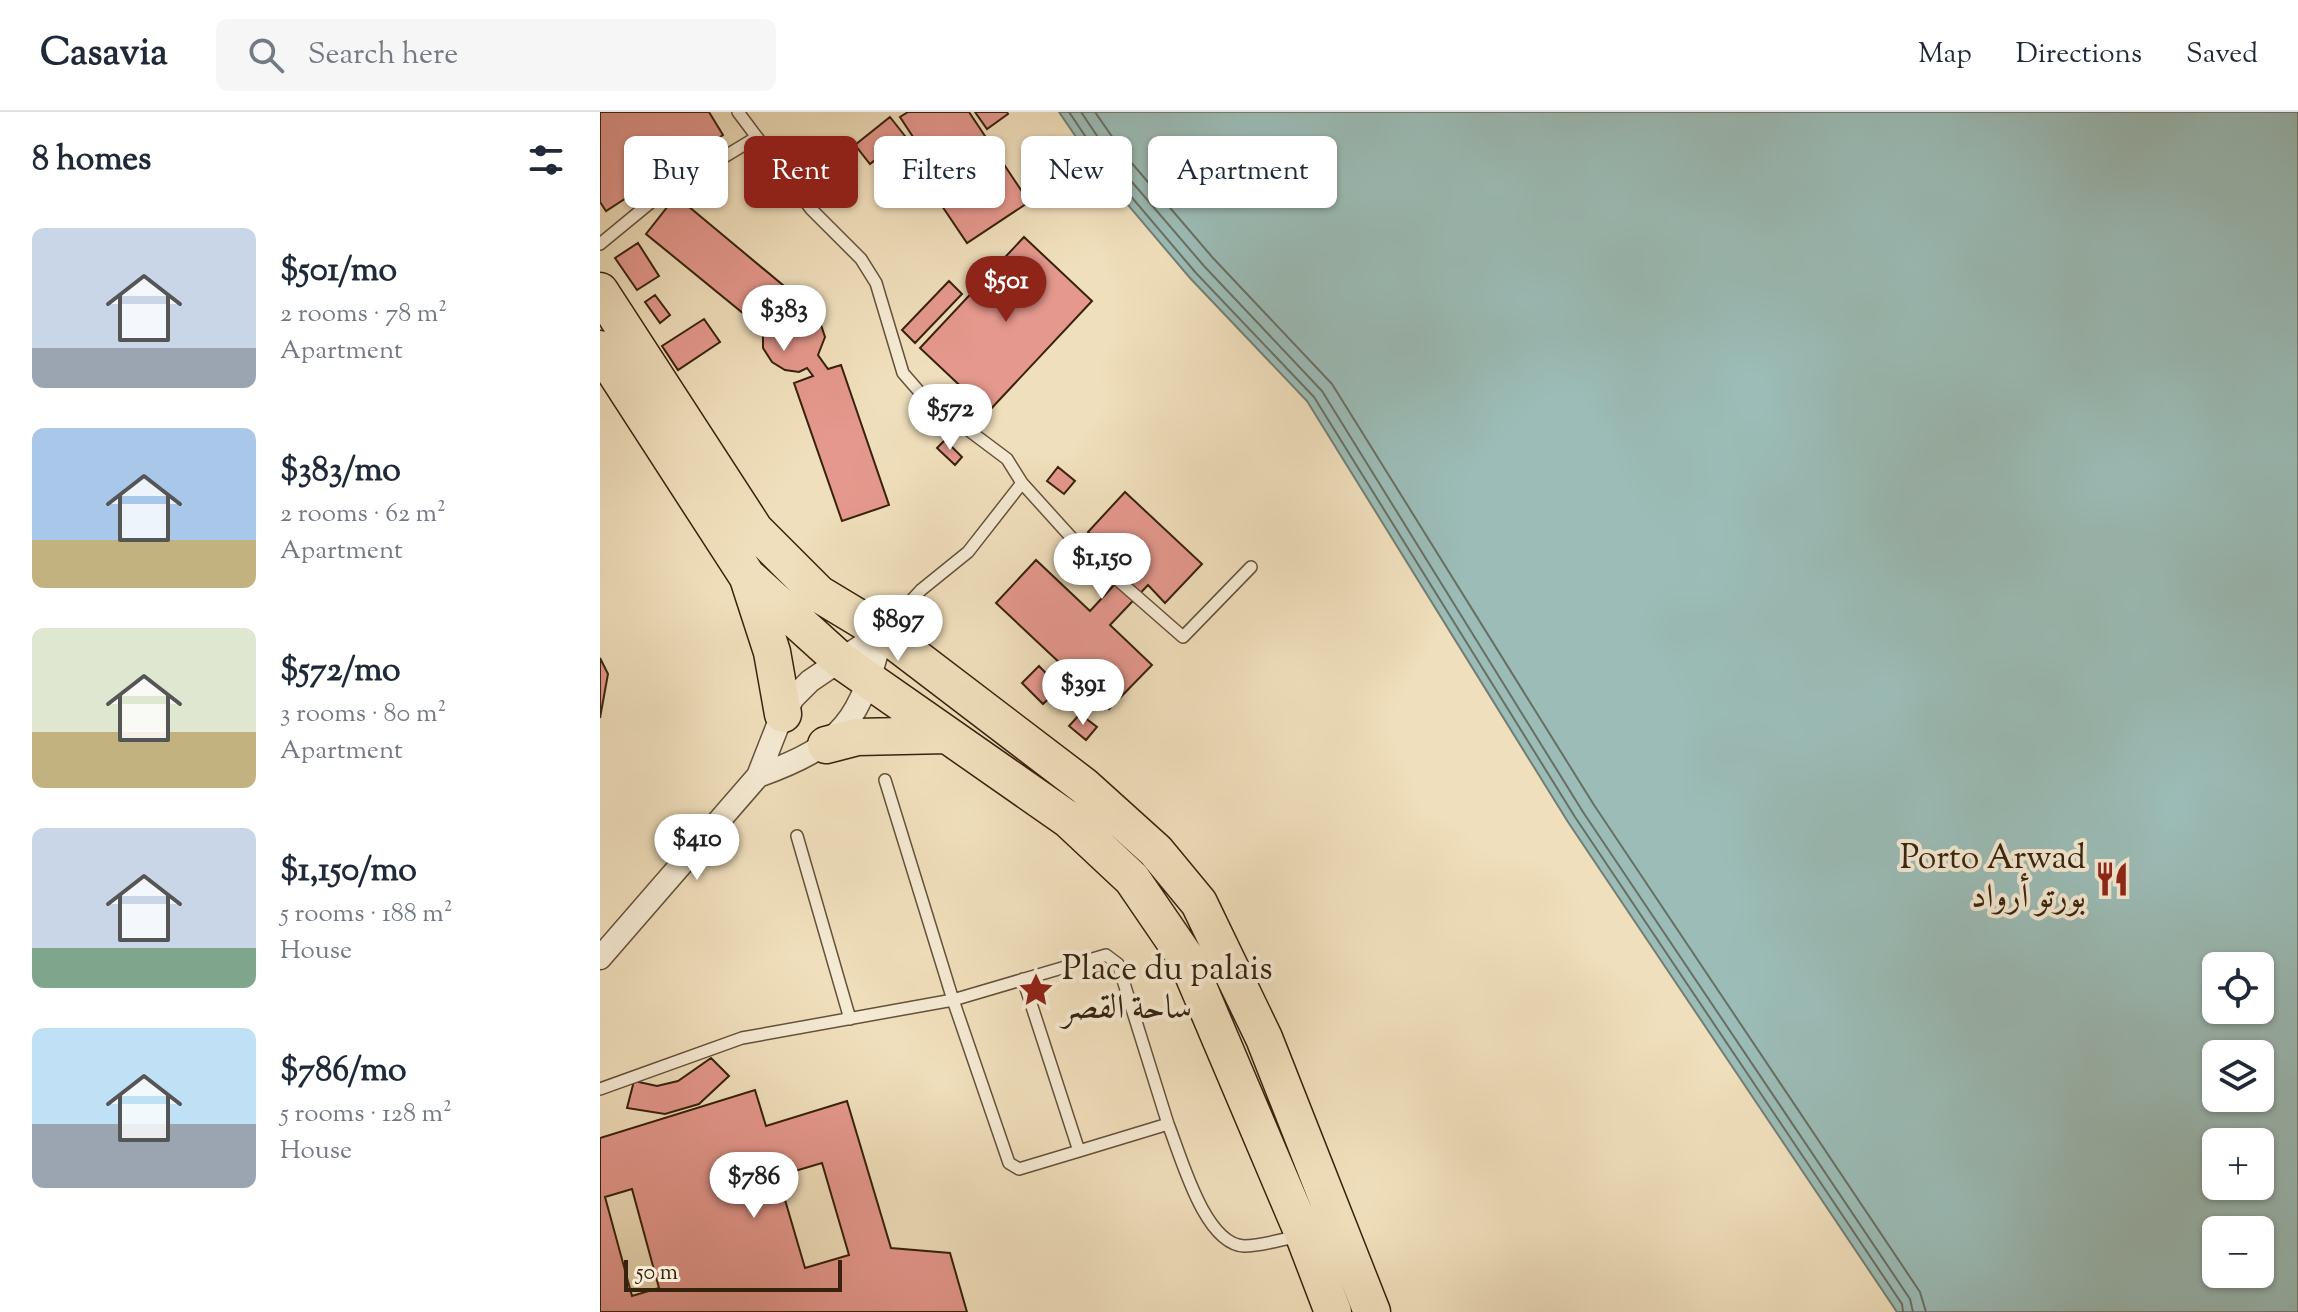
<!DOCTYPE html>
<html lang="en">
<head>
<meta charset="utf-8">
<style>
	:root { --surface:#fff; --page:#f6f6f7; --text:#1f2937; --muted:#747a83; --line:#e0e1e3; --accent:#8f2418 }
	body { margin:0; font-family:"Sorts Mill Goudy",Amiri,serif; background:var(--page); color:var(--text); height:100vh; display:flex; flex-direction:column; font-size:30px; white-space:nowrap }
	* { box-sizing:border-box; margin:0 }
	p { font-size:26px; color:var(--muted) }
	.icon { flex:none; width:44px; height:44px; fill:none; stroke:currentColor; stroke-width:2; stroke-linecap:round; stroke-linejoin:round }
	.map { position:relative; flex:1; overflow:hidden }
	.drawer { display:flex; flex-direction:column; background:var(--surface); width:600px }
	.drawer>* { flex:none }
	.hud { position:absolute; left:24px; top:24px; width:760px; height:72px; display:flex; gap:16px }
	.buttons { position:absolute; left:1602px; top:840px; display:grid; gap:16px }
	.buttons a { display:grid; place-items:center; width:72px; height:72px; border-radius:12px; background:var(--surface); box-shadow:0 2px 6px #0004; font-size:40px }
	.scale { position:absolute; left:24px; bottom:20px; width:218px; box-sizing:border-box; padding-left:8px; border:4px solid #37220e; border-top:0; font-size:22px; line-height:28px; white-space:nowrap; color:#37220e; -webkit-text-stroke:6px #f5ead3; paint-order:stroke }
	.price { position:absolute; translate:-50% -68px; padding:0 18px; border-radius:28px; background:#fff; color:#222; font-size:26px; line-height:52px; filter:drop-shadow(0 2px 4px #0008) }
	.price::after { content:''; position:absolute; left:50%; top:48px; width:24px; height:18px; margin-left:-12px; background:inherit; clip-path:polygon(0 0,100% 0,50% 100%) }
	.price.selected { background:var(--accent); color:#fff }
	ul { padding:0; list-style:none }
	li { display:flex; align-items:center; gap:24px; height:200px; padding:0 32px }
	li span { display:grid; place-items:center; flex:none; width:224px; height:160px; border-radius:12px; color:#555 }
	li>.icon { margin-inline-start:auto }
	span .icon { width:96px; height:96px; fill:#fffc; stroke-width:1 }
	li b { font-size:34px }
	h2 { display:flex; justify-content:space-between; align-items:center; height:96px; padding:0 32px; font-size:34px }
	.pill { padding:0 28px; border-radius:12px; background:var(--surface); box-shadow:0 2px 6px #0004; font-size:28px; line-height:72px }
	.pill.selected { background:var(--accent); color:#fff }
	header { display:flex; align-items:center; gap:48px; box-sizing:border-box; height:112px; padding:0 40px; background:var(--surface); border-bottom:2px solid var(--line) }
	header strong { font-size:38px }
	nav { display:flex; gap:44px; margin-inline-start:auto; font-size:28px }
	.search { width:560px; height:72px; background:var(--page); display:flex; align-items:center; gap:20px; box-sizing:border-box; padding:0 28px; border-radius:12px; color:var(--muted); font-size:30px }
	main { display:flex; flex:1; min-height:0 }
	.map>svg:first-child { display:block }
	.water { fill:#9bbcb7; stroke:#737e73; stroke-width:2; fill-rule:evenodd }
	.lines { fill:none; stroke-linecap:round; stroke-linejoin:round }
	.shore { stroke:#696f62; stroke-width:2 }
	.building { fill:#e5988d; stroke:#37220e; stroke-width:2; fill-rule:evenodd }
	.service-casing { stroke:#65513a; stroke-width:14 }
	.minor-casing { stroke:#65513a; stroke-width:25 }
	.primary-casing { stroke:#37220e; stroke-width:39 }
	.service { stroke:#f5ead3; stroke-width:11 }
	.minor { stroke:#f5ead3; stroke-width:22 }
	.primary { stroke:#f0dfbc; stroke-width:36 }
	.labels { text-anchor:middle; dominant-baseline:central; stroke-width:8; stroke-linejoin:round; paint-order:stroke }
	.poi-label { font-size:34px; fill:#37220e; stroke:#f5ead3; text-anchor:end }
</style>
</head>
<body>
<header>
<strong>Casavia</strong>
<div class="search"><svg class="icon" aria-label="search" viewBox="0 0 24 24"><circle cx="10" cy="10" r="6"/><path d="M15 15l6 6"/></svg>Search here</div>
<nav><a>Map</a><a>Directions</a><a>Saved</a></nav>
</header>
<main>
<section class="drawer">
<h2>8 homes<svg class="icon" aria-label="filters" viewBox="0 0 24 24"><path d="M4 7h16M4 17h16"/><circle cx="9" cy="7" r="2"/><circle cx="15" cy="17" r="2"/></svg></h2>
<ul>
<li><span style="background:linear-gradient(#c9d6e8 75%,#9aa5b1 0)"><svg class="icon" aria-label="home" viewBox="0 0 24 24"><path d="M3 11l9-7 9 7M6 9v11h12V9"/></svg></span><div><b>$501/mo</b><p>2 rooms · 78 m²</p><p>Apartment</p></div></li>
<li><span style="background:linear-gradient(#a9c7e8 70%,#c2b280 0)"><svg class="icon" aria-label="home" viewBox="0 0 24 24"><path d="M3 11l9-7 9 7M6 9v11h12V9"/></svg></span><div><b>$383/mo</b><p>2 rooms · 62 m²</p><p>Apartment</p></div></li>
<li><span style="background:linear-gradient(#dfe7d0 65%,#c2b280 0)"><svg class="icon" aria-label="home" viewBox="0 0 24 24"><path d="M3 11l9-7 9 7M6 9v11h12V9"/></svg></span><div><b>$572/mo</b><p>3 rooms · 80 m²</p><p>Apartment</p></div></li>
<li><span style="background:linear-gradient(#c9d6e8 75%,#7fa58c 0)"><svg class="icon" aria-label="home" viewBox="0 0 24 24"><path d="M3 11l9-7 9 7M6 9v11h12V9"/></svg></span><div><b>$1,150/mo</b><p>5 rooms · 188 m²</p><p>House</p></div></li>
<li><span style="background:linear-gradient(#bfe0f5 60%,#9aa5b1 0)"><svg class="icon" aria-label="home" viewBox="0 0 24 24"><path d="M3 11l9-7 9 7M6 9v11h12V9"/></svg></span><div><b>$786/mo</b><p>5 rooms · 128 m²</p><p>House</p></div></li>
</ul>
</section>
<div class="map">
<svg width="1698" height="1200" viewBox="0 0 1698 1200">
	<rect width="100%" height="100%" fill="#f0dfbc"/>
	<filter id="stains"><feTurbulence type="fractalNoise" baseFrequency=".0025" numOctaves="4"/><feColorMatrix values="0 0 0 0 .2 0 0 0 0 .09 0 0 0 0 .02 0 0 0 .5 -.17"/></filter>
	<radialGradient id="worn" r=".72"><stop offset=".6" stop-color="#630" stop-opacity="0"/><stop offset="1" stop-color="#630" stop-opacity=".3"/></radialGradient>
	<path class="water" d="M459,0h1239v1200h-401l-329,-490 -261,-421 -117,-123 -90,-106zM1616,854h44v44h-44zM1616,942h44v44h-44zM1616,1030h44v44h-44zM1616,1118h44v44h-44z"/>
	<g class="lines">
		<path class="shore" d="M469,0l37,55 90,106 118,124 261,420 327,487 1,8
			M481,0l33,49 90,105 118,125 261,421 327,487 3,13
			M495,0l29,42 89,104 119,126 262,421 326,487 6,20"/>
	</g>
	<path class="building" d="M0,0h109l14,23 -117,76 -6,-9z
		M308,0h61l60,90 -62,41 -25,-37 11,-8 -53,-81z
		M375,0h32l1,2 -21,15z
		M290,5l15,19 -35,28 -15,-19z
		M76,84l108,90 -13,17 8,7 14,-3 11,2 16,13 5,15 -7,18 10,14 13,-4 48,140 -47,16 -48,-138 19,-7 -6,-8 -8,4 -14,-2 -13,-8 -9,-14v-16l5,-12 -6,-6 -7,9 -109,-89z
		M424,125l68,64 -104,111 -68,-64z
		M38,131l21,33 -22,14 -22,-32z
		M349,169l13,13 -47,49 -13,-13z
		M55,183l15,20 -10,8 -15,-21z
		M104,207l16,23 -42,28 -16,-24z
		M345,328l17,17 -7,8 -18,-17z
		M458,355l17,14 -11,13 -17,-13z
		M525,380l77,72 -37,39 -17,-18 -38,40 42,40 -43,44 -113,-106 40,-43 54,51 38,-41 -40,-38z
		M0,546l8,16 -8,44z
		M439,554l21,22 -17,16 -21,-21z
		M480,602l17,13 -11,13 -17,-14z
		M111,946l18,18 -30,28 -34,10 -38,-6 7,-27 23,5 21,-5z
		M155,978l11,36 81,-25 44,147 59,5 17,59h-367v-174zM222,1051l27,92 -44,13 -27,-92zM32,1077l27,99 -27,8 -27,-99z"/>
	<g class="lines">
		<g class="service-casing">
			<path id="service" d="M138,0l73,97 50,50 15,24 27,90 20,23 84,63 15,24 -54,69 -47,38 -36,39
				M0,132l56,-46 101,-61
				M422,371l57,63 104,91 68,-70
				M285,668l68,220 56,163 10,6 60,-18
				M197,724l53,183
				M0,977l142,-51 211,-38 153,-45 12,9 50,160 -89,27 -56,-172
				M568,1012c13,32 36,120 76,122 18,0 38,-7 56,-10"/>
		</g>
		<g class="minor-casing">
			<path id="minor" d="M158,664c86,-31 103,-56 124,-144
				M0,846l158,-182 20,-51 15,-27 17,-17 72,-49"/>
		</g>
		<g class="primary-casing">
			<path id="primary" d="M0,179l155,239 64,64 63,38 202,154 72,65 43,52 65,135 108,274
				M0,237l147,227 93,84 229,160 63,59 54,79 118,278 29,76
				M148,466l24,74 11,62
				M226,633l31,-8 90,-2"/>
		</g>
		<use href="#service" class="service"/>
		<use href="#minor" class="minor"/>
		<use href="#primary" class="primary"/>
	</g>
	<defs>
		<g id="restaurant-bare" transform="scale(2.76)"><path d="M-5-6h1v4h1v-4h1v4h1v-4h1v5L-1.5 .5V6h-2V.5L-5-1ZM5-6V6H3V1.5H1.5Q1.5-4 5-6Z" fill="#8f2418" stroke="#f5ead3" stroke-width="2.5" paint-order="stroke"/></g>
		<g id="sight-bare" transform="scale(2.76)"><path d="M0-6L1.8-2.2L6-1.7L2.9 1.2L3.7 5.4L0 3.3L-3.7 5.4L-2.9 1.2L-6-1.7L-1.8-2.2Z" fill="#8f2418" stroke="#f5ead3" stroke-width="2.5" paint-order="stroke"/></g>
	</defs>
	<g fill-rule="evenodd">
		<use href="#restaurant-bare" x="1512" y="767"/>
		<use href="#sight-bare" x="436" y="878"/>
	</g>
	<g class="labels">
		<g class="poi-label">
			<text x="1486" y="747">Porto Arwad<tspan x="1486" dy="39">بورتو أرواد</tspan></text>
			<text x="462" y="858" text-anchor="start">Place du palais<tspan x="462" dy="39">ساحة القصر</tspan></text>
		</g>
	</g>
	<rect width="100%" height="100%" filter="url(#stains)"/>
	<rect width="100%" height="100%" fill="url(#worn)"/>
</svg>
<div class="buttons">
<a><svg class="icon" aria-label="locate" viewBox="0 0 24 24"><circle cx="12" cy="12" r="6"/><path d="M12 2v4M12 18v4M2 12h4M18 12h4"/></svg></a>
<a><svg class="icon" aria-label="layers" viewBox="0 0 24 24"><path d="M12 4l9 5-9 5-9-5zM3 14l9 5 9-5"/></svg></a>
<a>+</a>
<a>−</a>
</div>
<div class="scale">50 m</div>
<b class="price selected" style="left:406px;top:212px">$501</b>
<b class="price" style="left:184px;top:241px">$383</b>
<b class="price" style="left:350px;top:340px">$572</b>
<b class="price" style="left:502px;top:489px">$1,150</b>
<b class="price" style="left:298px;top:551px">$897</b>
<b class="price" style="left:483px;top:615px">$391</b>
<b class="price" style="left:97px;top:770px">$410</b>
<b class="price" style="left:154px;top:1108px">$786</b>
<div class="hud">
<a class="pill">Buy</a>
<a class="pill selected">Rent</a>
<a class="pill">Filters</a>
<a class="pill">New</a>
<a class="pill">Apartment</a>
</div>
</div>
</main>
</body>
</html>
